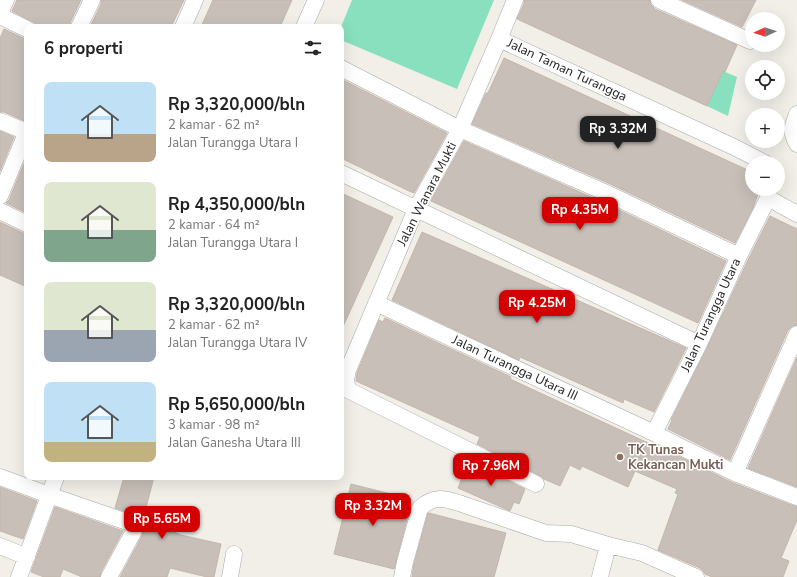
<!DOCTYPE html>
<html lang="id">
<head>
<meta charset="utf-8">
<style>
	:root { --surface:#fff; --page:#f6f6f6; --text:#222; --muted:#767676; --accent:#d40000 }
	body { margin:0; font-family:"Nunito Sans",sans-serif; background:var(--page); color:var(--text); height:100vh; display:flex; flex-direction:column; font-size:15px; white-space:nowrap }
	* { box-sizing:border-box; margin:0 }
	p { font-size:13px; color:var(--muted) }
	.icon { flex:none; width:22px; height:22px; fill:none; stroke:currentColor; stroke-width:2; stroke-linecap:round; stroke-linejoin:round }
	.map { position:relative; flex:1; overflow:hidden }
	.sheet { position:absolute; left:24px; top:24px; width:320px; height:456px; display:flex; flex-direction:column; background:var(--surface); border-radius:8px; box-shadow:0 4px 16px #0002 }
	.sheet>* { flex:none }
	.needle { width:26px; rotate:267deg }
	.fabs { position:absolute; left:745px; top:12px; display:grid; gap:8px }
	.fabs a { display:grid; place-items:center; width:40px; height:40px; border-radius:50%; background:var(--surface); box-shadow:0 4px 16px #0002; font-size:20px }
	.price { position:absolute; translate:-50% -34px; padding:0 9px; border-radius:8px; background:var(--accent); color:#fff; font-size:13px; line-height:26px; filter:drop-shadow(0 1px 2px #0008) }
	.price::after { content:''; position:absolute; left:50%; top:24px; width:12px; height:9px; margin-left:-6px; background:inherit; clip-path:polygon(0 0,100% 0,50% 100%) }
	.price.current { background:#222; color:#fff }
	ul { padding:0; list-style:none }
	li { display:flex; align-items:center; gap:12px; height:100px; padding:0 20px }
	li span { display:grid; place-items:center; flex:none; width:112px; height:80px; border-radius:8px; color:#555 }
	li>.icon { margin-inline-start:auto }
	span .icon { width:48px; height:48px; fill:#fffc; stroke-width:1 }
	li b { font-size:17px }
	h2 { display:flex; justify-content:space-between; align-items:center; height:48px; padding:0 20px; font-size:17px }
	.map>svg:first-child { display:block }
	.pitch { fill:#88e0be }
	.building { fill:#c7bfb8; stroke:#c4b6ab }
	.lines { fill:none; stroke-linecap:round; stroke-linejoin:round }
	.minor-casing { stroke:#a9a9a9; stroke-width:17 }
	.minor { stroke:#fff; stroke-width:16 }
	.education-dot { fill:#8d6e63; stroke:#fff; stroke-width:1.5 }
	.labels { text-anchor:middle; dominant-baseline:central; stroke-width:3; stroke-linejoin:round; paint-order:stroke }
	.street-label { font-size:13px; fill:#222; stroke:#fff }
	.education-label { font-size:13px; font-weight:bold; fill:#785e54; stroke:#fff; text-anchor:start }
</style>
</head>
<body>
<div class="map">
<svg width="797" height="577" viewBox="0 0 797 577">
	<rect width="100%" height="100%" fill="#f2efe9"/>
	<path class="pitch" d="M352,0h142l-37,89 -116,-49v-13z
		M723,71l14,6 -9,39 -21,-10z"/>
	<path class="building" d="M17,0h64l-11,23v4h-34l-1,-4 -4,-2 -19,-10z
		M101,0h83l-13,27h-81l11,-23z
		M213,0h79l-12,27h-79z
		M524,0h126l1,5 4,4 82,36 -12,27 -2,-1 -16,35 -190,-87 7,-15z
		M682,0h74l-14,27z
		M4,29l19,9h4v84l-23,-10h-4v-74z
		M504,58l248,114v17h7v2l-6,17 -18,35 -129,-61 -134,-58 14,-31h2z
		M341,79l106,54 -33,60 -5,-2 -68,-33z
		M0,131l14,6 -14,34z
		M464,141l134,59 128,61 -28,62 -267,-122z
		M27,156v57l-21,-10 3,-3z
		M341,193l52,24 -52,114z
		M770,216l27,13v96l-5,1 -4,4 -58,130 -62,-31 4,-9h-1l36,-72 41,-88z
		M0,222l23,11h4v54l-27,-12z
		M422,232l264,116 -32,64 -30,-13 -1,4 -103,-46 -1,3 -127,-60z
		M385,318l126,59 -1,2 149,69 1,-1 71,35 63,24h3v14l-16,38 8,3 -6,16h-71l-7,-3 -2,-3 -3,-3 -42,-18 20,-56 -3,-1 2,-4 -42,-18 -7,16 -46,-21 -2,4 -10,-5 -10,21 -16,-7 -4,-3 -63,-32 3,-7 -124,-56 1,-8 22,-53 4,2z
		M797,357v130l-49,-19z
		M469,461l56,28 -6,15 -5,-2 -4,9 -52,-23z
		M124,477h30l-11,42 38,16 40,9 -7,33h-7l-37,-9 -3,9h-47l22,-41 1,-6 -1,-6 -6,-8 -3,-2 -18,-6z
		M351,484l60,15 -2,8 1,1 -16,61 -60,-15z
		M0,487l37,14 -14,38 -23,-8z
		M55,507l68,24 -22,41 -1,5h-18l-19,-8 -3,8h-16l-13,-5z
		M428,513h1l77,20 -12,44h-82l2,-13z"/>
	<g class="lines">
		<g class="minor-casing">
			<path id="minor" d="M515,0l-16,39 -39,90 -44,80 -68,161 -2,10 2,10 188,94
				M659,0l91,41
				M0,13l6,-13
				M0,16l27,13
				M79,27l13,-27
				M183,27l12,-27
				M304,27l12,-27
				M499,39l235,108 31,16
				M341,68l119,61 142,62 137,65
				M797,114c-5,14 -7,17 0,30
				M0,121l27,11
				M341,173l358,171
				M0,196l27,-65
				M768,198l29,16
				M0,211l27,13
				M376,303l278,130 31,16 50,24 62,24
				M654,433l45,-89 40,-88 29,-58 1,-9
				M735,473l62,-139
				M0,477l49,18 81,28 3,3 1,5 -25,46
				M0,546l27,11
				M19,577l37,-100
				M230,577l4,-23
				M402,577l3,-15 15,-54c13,-12 23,-10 39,-5l87,30 25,1 37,11
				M600,577l8,-32 34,8 54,24"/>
		</g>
		<use href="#minor" class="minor"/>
	</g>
	<circle class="education-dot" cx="620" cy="457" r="4"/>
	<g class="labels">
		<g class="street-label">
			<text transform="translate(567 70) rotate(25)">Jalan Taman Turangga</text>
			<text transform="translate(427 194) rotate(-63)">Jalan Wanara Mukti</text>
			<text transform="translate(711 315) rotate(-65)">Jalan Turangga Utara</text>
			<text transform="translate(515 368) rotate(25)">Jalan Turangga Utara III</text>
		</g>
		<g class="education-label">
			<text x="628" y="450">TK Tunas<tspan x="628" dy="15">Kekancan Mukti</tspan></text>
		</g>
	</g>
</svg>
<div class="fabs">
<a><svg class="needle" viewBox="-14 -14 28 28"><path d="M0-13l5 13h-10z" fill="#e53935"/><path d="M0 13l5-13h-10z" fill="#767676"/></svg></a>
<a><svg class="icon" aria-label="locate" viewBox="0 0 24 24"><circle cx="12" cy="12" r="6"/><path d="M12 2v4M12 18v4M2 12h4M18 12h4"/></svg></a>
<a>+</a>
<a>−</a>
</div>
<b class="price current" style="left:618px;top:150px">Rp 3.32M</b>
<b class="price" style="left:580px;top:231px">Rp 4.35M</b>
<b class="price" style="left:537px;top:324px">Rp 4.25M</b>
<b class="price" style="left:491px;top:487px">Rp 7.96M</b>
<b class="price" style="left:373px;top:527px">Rp 3.32M</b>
<b class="price" style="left:162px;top:540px">Rp 5.65M</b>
<section class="sheet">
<h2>6 properti<svg class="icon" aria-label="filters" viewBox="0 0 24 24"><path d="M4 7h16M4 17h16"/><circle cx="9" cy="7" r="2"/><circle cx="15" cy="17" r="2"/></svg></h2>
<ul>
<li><span style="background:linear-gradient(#bfe0f5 65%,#b9a48a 0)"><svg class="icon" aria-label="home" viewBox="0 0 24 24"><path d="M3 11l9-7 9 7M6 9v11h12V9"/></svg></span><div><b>Rp 3,320,000/bln</b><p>2 kamar · 62 m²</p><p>Jalan Turangga Utara I</p></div></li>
<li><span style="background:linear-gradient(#dfe7d0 60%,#7fa58c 0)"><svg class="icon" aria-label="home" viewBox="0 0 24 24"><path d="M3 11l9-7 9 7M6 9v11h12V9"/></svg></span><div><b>Rp 4,350,000/bln</b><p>2 kamar · 64 m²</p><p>Jalan Turangga Utara I</p></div></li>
<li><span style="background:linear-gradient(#dfe7d0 60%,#9aa5b1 0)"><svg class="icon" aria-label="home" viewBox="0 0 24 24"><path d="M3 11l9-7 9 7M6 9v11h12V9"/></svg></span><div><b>Rp 3,320,000/bln</b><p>2 kamar · 62 m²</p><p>Jalan Turangga Utara IV</p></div></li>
<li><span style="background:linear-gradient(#bfe0f5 75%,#c2b280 0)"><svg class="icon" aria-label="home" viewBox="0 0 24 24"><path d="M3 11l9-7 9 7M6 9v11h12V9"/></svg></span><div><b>Rp 5,650,000/bln</b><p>3 kamar · 98 m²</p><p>Jalan Ganesha Utara III</p></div></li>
</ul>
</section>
</div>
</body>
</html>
